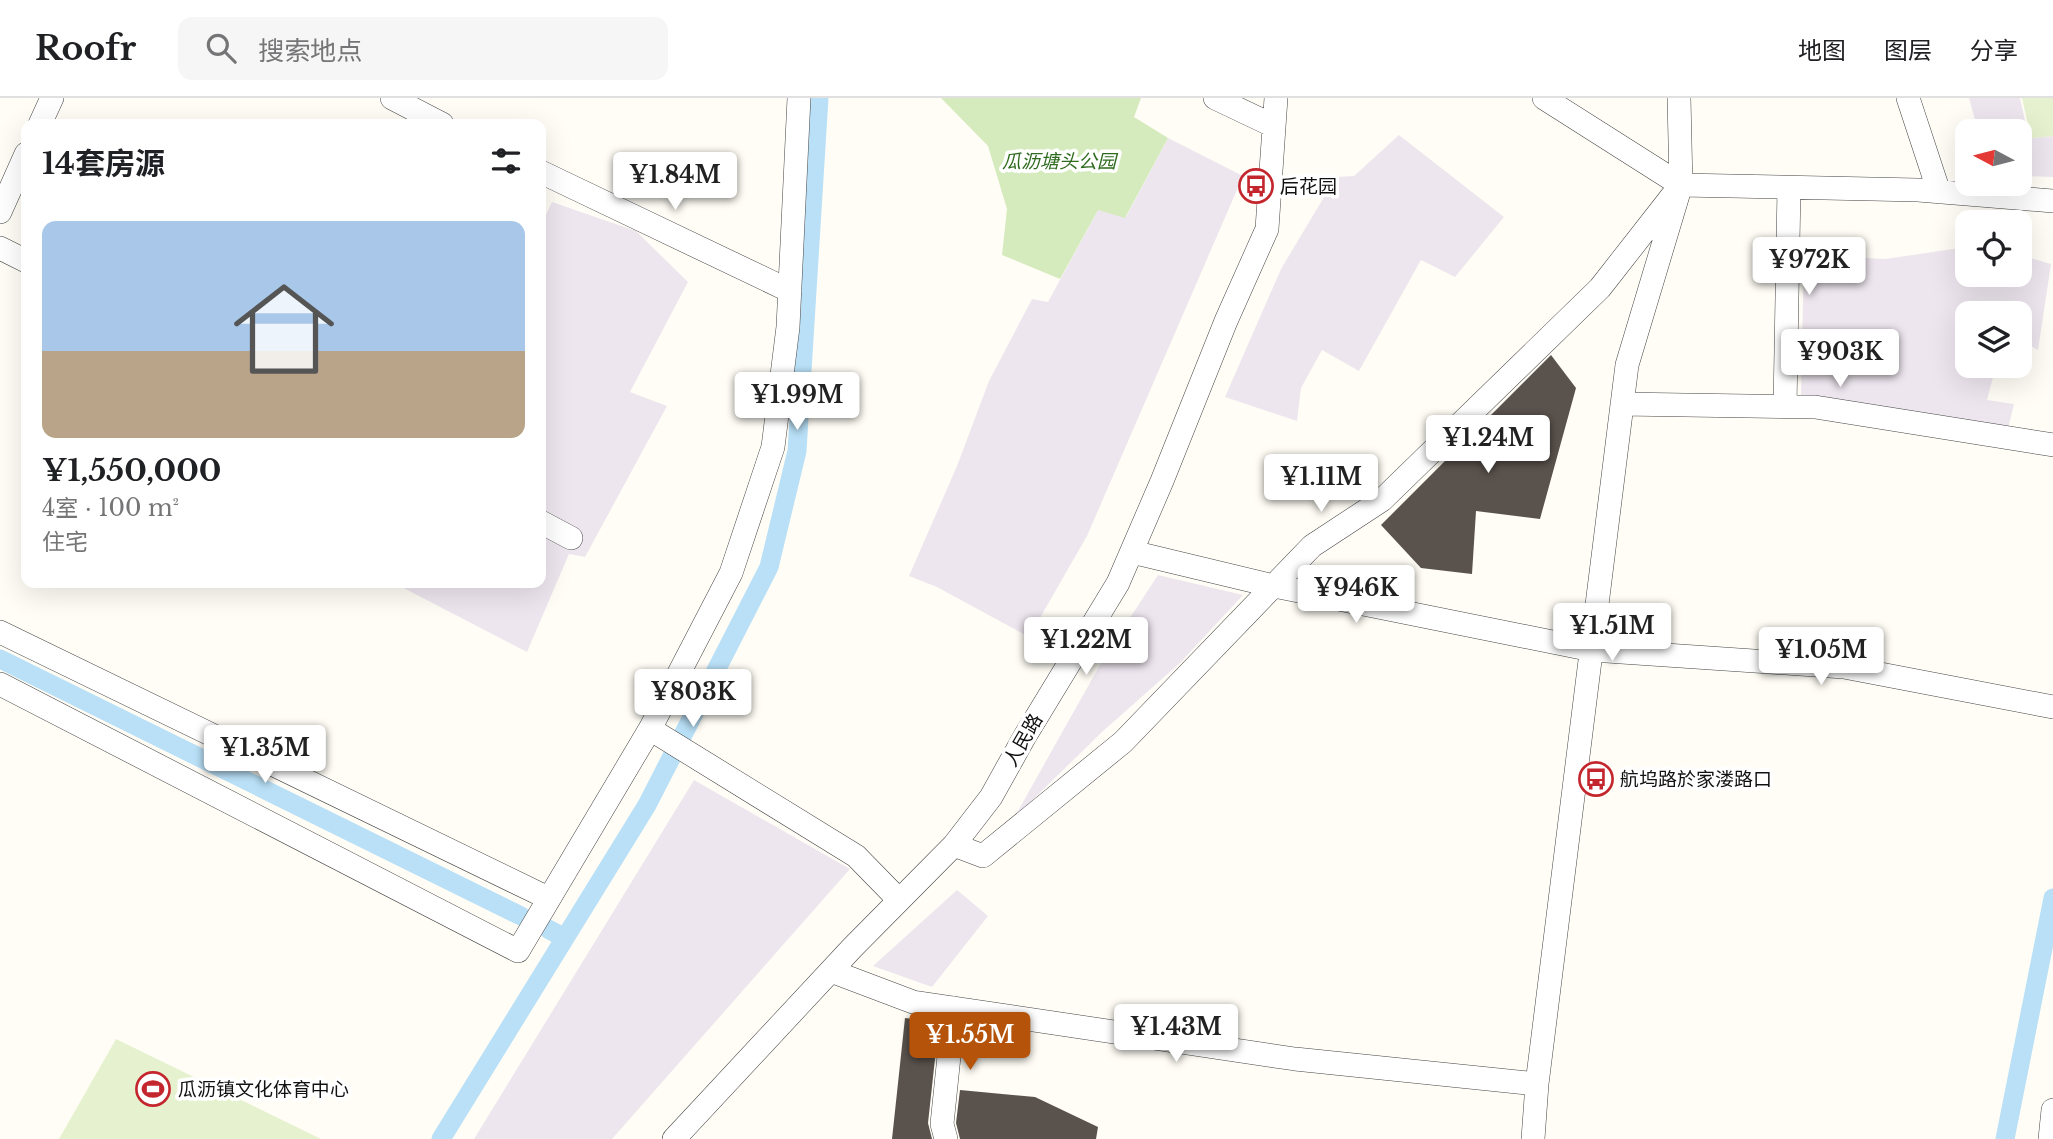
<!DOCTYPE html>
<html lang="zh">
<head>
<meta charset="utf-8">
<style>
	:root { --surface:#fff; --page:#f6f6f6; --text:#202124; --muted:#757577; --line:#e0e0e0; --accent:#b45309 }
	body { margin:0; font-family:"Libre Baskerville","Noto Sans SC",serif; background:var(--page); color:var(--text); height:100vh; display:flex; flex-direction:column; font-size:26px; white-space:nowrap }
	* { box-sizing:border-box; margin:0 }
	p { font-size:23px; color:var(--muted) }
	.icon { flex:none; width:38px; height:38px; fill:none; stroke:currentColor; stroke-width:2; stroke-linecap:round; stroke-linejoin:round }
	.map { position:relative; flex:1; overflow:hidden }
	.panel { position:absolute; left:21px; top:21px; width:525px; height:469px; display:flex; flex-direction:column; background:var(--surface); border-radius:14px; box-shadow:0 7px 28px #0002 }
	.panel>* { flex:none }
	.needle { width:46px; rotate:277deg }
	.fabs { position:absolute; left:1955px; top:21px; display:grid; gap:14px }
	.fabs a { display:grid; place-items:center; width:77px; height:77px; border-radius:14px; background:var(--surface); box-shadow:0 7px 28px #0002; font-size:35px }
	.price { position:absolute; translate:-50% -60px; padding:0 16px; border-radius:7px; background:#fff; color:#222; font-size:23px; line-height:46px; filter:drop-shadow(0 2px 4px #0008) }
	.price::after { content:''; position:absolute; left:50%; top:42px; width:21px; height:16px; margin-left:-10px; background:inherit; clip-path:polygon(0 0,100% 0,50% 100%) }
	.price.current { background:var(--accent); color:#fff }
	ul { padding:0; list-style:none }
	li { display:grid; align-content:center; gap:14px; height:371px; padding:0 21px }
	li+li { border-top:2px solid var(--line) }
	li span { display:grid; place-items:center; height:217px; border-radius:14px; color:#555 }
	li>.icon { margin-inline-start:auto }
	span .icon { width:126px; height:126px; fill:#fffc; stroke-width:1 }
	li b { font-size:30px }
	h2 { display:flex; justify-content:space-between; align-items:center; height:84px; padding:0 21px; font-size:30px }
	header { display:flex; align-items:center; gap:42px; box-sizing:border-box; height:98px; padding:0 35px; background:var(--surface); border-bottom:2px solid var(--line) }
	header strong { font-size:33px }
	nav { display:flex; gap:38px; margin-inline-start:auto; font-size:24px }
	.search { width:490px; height:63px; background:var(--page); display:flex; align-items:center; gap:18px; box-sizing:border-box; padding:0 24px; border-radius:14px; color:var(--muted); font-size:26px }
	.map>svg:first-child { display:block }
	.industrial { fill:#eee6ef }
	.green { fill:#d5ebbd }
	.pitch { fill:#e6f2cf }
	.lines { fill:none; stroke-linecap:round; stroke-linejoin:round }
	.canal { stroke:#b9e0f7; stroke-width:19 }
	.building { fill:#5a524d }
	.minor-casing { stroke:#444; stroke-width:24 }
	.minor { stroke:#fff; stroke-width:23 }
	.labels { text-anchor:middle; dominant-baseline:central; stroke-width:7; stroke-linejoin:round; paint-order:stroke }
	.park-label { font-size:19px; font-style:italic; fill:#2f6b1f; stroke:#fff }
	.poi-label { font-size:19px; fill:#111; stroke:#fff; text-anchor:start }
	.street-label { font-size:19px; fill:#111; stroke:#fff }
</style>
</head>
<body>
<header>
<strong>Roofr</strong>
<div class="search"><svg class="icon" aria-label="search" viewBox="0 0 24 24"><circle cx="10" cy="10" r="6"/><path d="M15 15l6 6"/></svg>搜索地点</div>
<nav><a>地图</a><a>图层</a><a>分享</a></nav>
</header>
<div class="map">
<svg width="2053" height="1041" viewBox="0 0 2053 1041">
	<rect width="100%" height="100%" fill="#fffdf5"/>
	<path class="industrial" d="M1969,0h51l12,55 -1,-15 22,-2v41l-33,-1v-45h-42z
		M1399,37l105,82 -49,60 -34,-17 -62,111 -37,-21 -21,38 -4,33 -72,-24 56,-128 55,-92 18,-1z
		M1168,40l75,38 -156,360 -58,101 -92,-50 -28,-11 48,-110 32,-85 43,-82 16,3 50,-92 28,7z
		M552,104l84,29 52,51 -58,110 37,14 -82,151 -16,-3 -42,98 -133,-69h147v-358z
		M1967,149v28h53v-20l31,9 -13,86 -18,-10v-27h-53v53h29l-9,34 27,4 -6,25 -207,-34 3,-140 81,4z
		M1158,477l85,20 -63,68 -78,69 -88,86 91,-162z
		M694,682l156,89 -238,270h-138z
		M957,792l31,26 -56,71 -59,-21z"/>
	<path class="green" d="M941,0h200l-7,19 34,21 -43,80 -27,-8 -38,69 -58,-24 5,-46 -19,-63z"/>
	<path class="pitch" d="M2022,0h31v38l-22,2z
		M116,941l205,100h-262z"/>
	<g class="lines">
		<path class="canal" d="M0,561l521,257
			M548,831l17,9
			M441,1041l206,-334 122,-238 28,-116 22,-353
			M2005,1041l48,-241"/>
	</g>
	<path class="building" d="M1551,257l25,33 -36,131 -64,-8 -4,63 -51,-6 -40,-43z
		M905,920l34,4 -11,101 4,16h-40z
		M960,992l75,7 63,30 -2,12h-136l-4,-16z"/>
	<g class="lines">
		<g class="minor-casing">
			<path id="minor" d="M392,0l50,26
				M1215,0l59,28
				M1544,0l137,87 237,5 135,11
				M1908,0l31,94
				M40,26l12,-26
				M541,74l249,119
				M0,114l26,-58
				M0,150l26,13
				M1622,306l193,3 238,38
				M1785,308l4,-218
				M541,424l30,16
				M1132,454l142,34 318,64 252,17 209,40
				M0,534l548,266
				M0,586l518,267 132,-222 81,-156 42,-126 15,-120 11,-229
				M650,631l206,127 43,44
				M954,747l29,11 140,-114 189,-196 70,-46 218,-212 72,-92
				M831,873l82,31 382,57 242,25
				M674,1041l178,-191 102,-103 37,-48 34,-61 93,-153 44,-102 64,-160 41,-92 9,-131
				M946,1041l-4,-15 12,-116
				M1533,1041l4,-55 90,-719 54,-180 -2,-87
				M2050,1041l3,-29"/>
		</g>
		<use href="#minor" class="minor"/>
	</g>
	<defs>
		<g id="bus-ring" transform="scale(1.75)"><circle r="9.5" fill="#fff" stroke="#c4262e" stroke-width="1.5"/><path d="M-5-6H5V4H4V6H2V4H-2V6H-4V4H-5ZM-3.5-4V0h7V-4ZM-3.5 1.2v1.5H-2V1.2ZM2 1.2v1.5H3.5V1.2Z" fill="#c4262e"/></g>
		<g id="stadium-ring" transform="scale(1.75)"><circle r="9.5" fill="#fff" stroke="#c4262e" stroke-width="1.5"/><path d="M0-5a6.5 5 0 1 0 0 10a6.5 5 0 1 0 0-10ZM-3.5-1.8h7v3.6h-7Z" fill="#c4262e"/></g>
	</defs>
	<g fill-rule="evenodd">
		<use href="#bus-ring" x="1256" y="88"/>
		<use href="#bus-ring" x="1596" y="681"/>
		<use href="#stadium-ring" x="153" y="991"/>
	</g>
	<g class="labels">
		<g class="park-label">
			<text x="1059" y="63">瓜沥塘头公园</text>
		</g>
		<g class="poi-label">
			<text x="1280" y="88">后花园</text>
			<text x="1620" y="681">航坞路於家溇路口</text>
			<text x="178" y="991">瓜沥镇文化体育中心</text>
		</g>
		<g class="street-label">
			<text transform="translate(1023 642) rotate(-60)">人民路</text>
		</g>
	</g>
</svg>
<div class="fabs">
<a><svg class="needle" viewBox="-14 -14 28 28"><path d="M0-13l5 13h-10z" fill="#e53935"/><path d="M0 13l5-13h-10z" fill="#757577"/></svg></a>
<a><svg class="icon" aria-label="locate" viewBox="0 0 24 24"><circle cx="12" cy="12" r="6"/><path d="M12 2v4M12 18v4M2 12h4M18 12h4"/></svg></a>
<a><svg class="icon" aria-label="layers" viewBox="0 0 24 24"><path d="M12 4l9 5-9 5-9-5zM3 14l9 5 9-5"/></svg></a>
</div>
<b class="price" style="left:675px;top:114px">¥1.84M</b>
<b class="price" style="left:1809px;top:199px">¥972K</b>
<b class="price" style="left:1840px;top:291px">¥903K</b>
<b class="price" style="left:797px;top:334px">¥1.99M</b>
<b class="price" style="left:1488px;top:377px">¥1.24M</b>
<b class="price" style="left:1321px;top:416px">¥1.11M</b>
<b class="price" style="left:1356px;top:527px">¥946K</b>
<b class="price" style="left:1612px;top:565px">¥1.51M</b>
<b class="price" style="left:1086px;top:579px">¥1.22M</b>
<b class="price" style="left:1821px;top:589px">¥1.05M</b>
<b class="price" style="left:693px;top:631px">¥803K</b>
<b class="price" style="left:265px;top:687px">¥1.35M</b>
<b class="price" style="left:1176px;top:966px">¥1.43M</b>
<b class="price current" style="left:970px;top:974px">¥1.55M</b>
<section class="panel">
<h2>14套房源<svg class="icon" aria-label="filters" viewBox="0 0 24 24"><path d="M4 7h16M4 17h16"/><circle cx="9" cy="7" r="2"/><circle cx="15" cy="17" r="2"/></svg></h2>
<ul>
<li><span style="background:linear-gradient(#a9c7e8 60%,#b9a48a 0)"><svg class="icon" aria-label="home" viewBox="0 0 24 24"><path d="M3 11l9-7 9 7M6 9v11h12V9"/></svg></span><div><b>¥1,550,000</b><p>4室 · 100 m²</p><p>住宅</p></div></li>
</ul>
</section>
</div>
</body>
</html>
